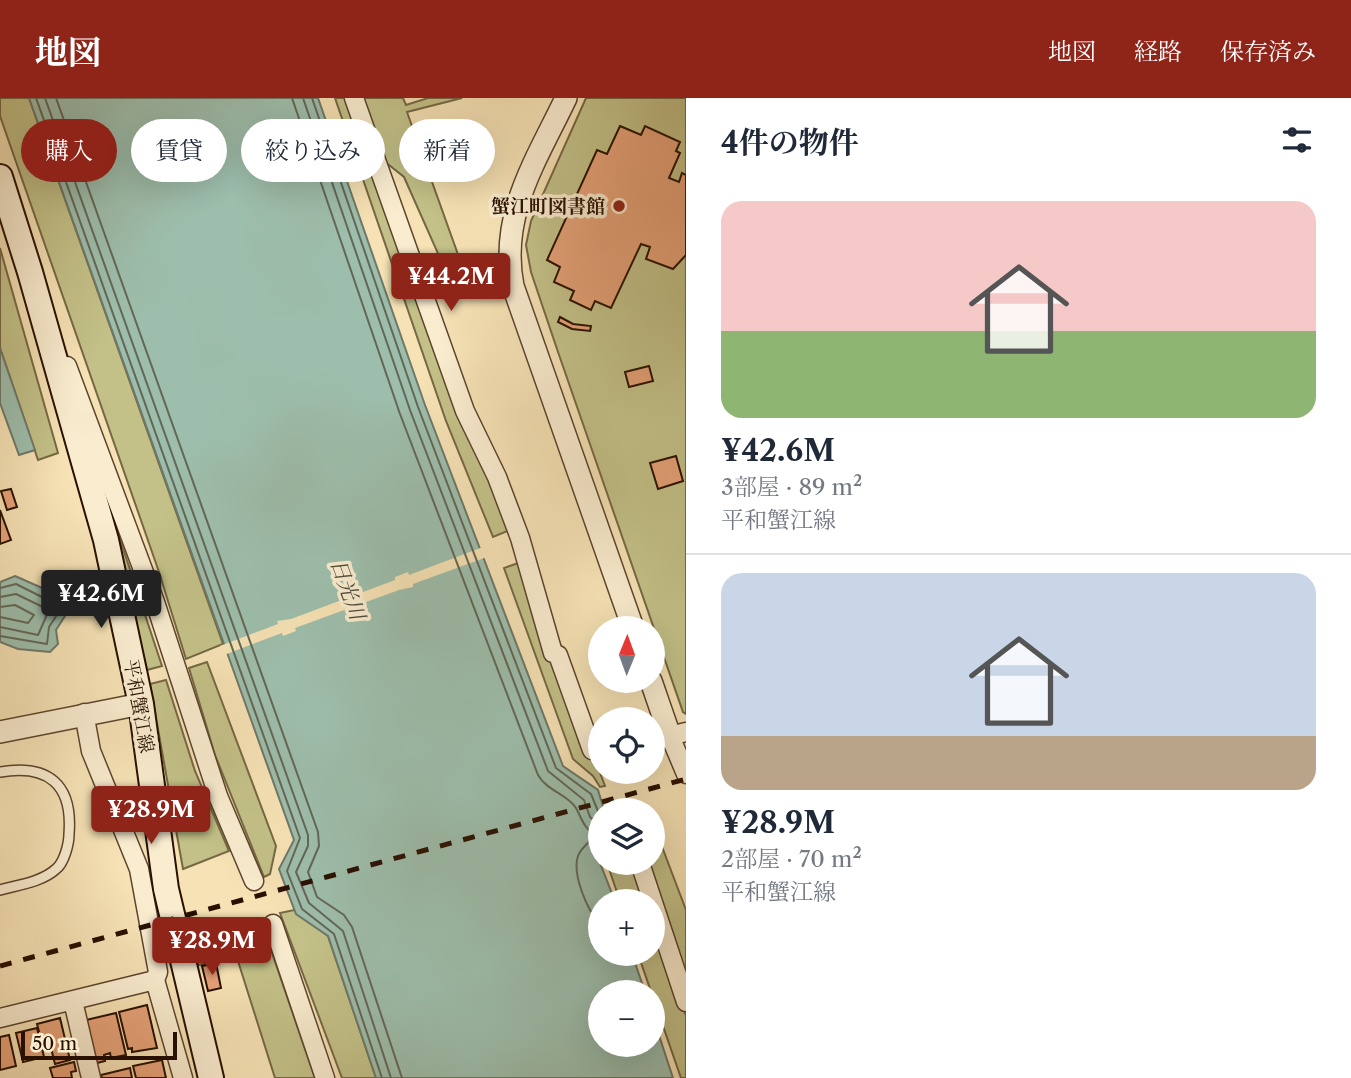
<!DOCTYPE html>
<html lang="ja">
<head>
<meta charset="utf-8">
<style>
	:root { --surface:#fff; --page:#f2f2f3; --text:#1f2937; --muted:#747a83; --line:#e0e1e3; --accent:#8f2418 }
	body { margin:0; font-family:"Libre Caslon Text","Noto Serif JP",serif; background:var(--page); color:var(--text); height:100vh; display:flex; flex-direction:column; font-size:26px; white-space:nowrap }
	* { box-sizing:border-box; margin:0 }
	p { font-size:23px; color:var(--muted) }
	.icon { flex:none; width:38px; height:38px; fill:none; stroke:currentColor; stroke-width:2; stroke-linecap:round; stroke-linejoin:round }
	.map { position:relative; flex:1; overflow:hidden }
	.side { display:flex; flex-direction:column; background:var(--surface); width:665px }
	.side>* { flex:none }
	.hud { position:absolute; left:21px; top:21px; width:560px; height:63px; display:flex; gap:14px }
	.needle { width:46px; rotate:1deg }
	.fabs { position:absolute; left:588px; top:518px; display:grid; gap:14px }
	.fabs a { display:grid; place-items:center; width:77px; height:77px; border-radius:50%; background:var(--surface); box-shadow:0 7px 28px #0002; font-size:35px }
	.scale { position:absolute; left:21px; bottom:18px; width:156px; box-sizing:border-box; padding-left:7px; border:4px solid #291001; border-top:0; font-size:19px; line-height:24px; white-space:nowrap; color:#291001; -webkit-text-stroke:5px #f9eccf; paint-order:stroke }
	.price { position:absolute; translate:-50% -60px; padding:0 16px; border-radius:7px; background:var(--accent); color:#fff; font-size:23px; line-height:46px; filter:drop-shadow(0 2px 4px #0008) }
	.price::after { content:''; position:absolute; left:50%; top:42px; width:21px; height:16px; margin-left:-10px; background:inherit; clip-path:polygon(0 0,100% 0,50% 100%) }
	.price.on { background:#222; color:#fff }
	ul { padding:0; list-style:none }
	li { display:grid; align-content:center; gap:14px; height:371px; padding:0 35px }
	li+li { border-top:2px solid var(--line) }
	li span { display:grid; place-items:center; height:217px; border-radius:21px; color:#555 }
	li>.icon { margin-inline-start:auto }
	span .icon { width:126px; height:126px; fill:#fffc; stroke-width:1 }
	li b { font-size:30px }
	h2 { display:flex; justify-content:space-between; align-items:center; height:84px; padding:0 35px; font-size:30px }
	.chip { padding:0 24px; border-radius:32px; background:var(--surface); box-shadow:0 7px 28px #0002; font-size:24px; line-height:63px }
	.chip.on { background:var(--accent); color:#fff }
	header { display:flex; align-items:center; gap:42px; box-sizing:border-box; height:98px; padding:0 35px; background:var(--accent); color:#fff }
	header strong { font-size:33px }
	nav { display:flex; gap:38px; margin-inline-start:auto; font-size:24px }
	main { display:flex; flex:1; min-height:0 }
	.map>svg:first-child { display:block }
	.green { fill:#c3c188; stroke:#766844; stroke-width:2 }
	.water { fill:#9dbeac; stroke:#6f7868; stroke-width:2 }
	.pier { fill:#f6e2b5 }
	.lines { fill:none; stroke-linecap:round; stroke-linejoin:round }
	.shore { stroke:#636756; stroke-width:2 }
	.building { fill:#e6a278; stroke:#291001; stroke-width:2 }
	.service-casing { stroke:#5c442e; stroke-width:12 }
	.minor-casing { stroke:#5c442e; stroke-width:21 }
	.tertiary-casing { stroke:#5c442e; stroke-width:24 }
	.secondary-casing { stroke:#291001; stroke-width:28 }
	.service { stroke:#f9eccf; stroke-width:9 }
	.minor { stroke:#f9eccf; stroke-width:18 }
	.tertiary { stroke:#f9eccf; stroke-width:21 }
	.secondary { stroke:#f9eccf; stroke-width:24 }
	.rail { stroke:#291001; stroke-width:5; stroke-dasharray:12 12; stroke-linecap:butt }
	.poi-dot { fill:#8f2418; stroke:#f9eccf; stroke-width:2.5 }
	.labels { text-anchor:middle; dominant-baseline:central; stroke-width:7; stroke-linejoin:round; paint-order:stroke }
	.poi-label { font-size:19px; font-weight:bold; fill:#291001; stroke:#f9eccf; text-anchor:end }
	.street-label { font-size:19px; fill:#291001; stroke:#f9eccf }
	.water-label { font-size:21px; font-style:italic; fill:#524d3d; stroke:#f9eccf }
</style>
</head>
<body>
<header>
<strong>地図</strong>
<nav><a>地図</a><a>経路</a><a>保存済み</a></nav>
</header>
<main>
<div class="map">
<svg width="686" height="980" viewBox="0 0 686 980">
	<rect width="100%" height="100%" fill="#f6e2b5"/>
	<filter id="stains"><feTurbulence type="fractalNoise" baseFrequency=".00286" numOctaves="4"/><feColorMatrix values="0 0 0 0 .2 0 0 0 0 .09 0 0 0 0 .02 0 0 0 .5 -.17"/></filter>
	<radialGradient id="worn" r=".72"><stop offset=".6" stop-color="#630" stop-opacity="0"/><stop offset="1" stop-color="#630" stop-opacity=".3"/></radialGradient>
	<path class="green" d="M0,0h29l194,546 -37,15 -27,-87 -159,-456z
		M335,0h14l161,432 -17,7 -47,-116z
		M362,0h41l3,7 22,-7h34l-55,14 63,176 -14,6 -52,-117 -20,-16z
		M586,0h100v616l-3,-2 -125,-360 -27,-80 -5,-27 5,-24z
		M0,150l58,205 -20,7 -38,-112z
		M99,378l63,190 -15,4z
		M521,464l68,195 8,8 8,21 -5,1 -7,-11 -20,-17 -69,-191z
		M207,564l69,184 -6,28 -6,3 -49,-122 -26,-87z
		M166,582l29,91 34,80 -46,18 -33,-185z
		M653,725l33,87v75l-41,-122h8z
		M607,765h26l13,38h-26z
		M294,812l34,26 48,142h-34l-62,-165z
		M653,822l33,96v62h-5l-43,-124h15z
		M261,823l54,157h-40l-38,-120 -39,7 -5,-27z"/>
	<path class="water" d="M29,0h289l107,307 138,361 35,24 6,20h-4v53l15,38h-15v53h32l13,38h-45v53h53v-28l20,61h-297l-48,-142 -32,-22 -17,-45 15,-29z
		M0,250l35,102 -16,5 -19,-52z
		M15,478l59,26 -18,28 2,14 -8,8 -32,-3 -18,-7v-60z"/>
	<path class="pier" d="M483,449l4,10 -74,27v3l-14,3 -104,38 1,3 -13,5 -1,-3 -58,22 -4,-9 58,-22 -1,-3 14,-2 104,-39v-3l13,-5 1,3z"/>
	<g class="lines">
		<path class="shore" d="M36,0l264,740 -13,33 15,38 32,25 48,144
			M45,0l263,737v11l-12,26 13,31 34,28 48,147
			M56,0l262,734 1,14 -11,26 9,25 27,18 8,12 50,151
			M292,0l108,316 138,361c9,16 29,19 38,33 6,11 7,18 18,27 -4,8 -13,12 -16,21 -6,18 9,55 22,67
			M303,0l107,312 138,361 36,29 6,17 10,8
			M312,0l106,309 138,361 35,26 9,22
			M0,490l16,-4 46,23 -13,20 -2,17 -47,-8
			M0,499l16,-3 33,16 -11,25 -38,-8
			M0,509l15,-2 19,10 -6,8 -28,-6"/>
	</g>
	<path class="building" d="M620,28l21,9 4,-9 35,16 -4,9 4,2 -11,25 10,4 3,-9 4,2v80l-13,14 -27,-10 4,-12 -9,-3 -30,64 -16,-7 -4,9 -21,-10 4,-9 -20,-9 6,-15 -13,-7 50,-110 10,4z
		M560,219l13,7 18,2 -1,5 -18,-2 -14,-7z
		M649,268l4,15 -24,6 -4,-15z
		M676,358l7,25 -25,8 -8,-26z
		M11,391l6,18 -10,3 -6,-19z
		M0,412l11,30 -11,4z
		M216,865l5,25 -13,3 -6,-25z
		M147,907l10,43 -25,4v-4l-4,1 -9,-37z
		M116,915l10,42 -15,3 -1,-5 -6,2 1,6 -8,2 -11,-43z
		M60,920l10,42 -15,4 -4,-16 -7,2 -7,-26z
		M37,930l7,29 -21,5 -7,-29z
		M9,937l7,31 -16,4v-33z
		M162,962l4,18h-30l-3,-12z
		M74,964l2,9 -5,1 1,6h-19l-3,-10z
		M130,970l2,10h-30l-1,-3z"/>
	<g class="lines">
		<g class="service-casing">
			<path id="service" d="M0,674c48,-8 73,12 69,62 0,10 -5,29 -13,35 -14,13 -38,16 -56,21"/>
		</g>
		<g class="minor-casing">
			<path id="minor" d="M354,0l111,313 32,66 23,61 33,115 5,2 34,95
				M67,268l88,236 63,194 36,85
				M84,615l7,38 48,118 19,103 -3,8 28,98
				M686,634l-16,4 16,38
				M640,765l46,139
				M273,826l52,154
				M73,903l18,77
				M0,920l155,-38"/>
		</g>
		<g class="tertiary-casing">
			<path id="tertiary" d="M566,0c-30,63 -67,117 -53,188l120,342
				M651,583l19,55
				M0,634l141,-28"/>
		</g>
		<g class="secondary-casing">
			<path id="secondary" d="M0,79l30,95 76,268 35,164 25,185 45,189"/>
		</g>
		<use href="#service" class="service"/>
		<use href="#minor" class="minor"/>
		<use href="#tertiary" class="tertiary"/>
		<use href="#secondary" class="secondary"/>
		<path class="rail" d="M0,868l686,-187"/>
	</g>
	<circle class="poi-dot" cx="619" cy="108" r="7"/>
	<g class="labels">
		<g class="poi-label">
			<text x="605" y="108">蟹江町図書館</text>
		</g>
		<g class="street-label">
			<text transform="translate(139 608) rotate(80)">平和蟹江線</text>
		</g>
		<g class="water-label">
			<text transform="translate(348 491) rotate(70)">日光川</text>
		</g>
	</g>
	<rect width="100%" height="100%" filter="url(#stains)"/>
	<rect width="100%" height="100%" fill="url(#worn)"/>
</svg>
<div class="fabs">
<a><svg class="needle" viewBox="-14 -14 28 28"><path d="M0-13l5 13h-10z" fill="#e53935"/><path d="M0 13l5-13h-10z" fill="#747a83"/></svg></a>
<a><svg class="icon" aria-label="locate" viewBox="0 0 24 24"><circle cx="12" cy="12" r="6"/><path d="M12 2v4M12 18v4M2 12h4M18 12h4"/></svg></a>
<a><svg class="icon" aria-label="layers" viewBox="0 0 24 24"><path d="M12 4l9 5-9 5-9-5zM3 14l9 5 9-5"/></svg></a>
<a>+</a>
<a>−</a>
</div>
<div class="scale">50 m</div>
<b class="price" style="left:451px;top:215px">¥44.2M</b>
<b class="price on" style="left:101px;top:532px">¥42.6M</b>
<b class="price" style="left:151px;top:748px">¥28.9M</b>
<b class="price" style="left:212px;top:879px">¥28.9M</b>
<div class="hud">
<a class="chip on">購入</a>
<a class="chip">賃貸</a>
<a class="chip">絞り込み</a>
<a class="chip">新着</a>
</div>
</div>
<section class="side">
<h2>4件の物件<svg class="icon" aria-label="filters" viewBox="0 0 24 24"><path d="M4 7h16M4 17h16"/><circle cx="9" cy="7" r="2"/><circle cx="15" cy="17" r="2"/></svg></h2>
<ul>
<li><span style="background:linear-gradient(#f6c9c9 60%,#8fb573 0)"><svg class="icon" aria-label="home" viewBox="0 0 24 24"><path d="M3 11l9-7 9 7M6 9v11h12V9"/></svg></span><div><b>¥42.6M</b><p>3部屋 · 89 m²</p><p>平和蟹江線</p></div></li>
<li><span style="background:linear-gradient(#c9d6e8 75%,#b9a48a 0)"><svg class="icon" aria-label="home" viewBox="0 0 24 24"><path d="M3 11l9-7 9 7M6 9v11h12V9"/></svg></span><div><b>¥28.9M</b><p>2部屋 · 70 m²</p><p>平和蟹江線</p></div></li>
</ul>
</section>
</main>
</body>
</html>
